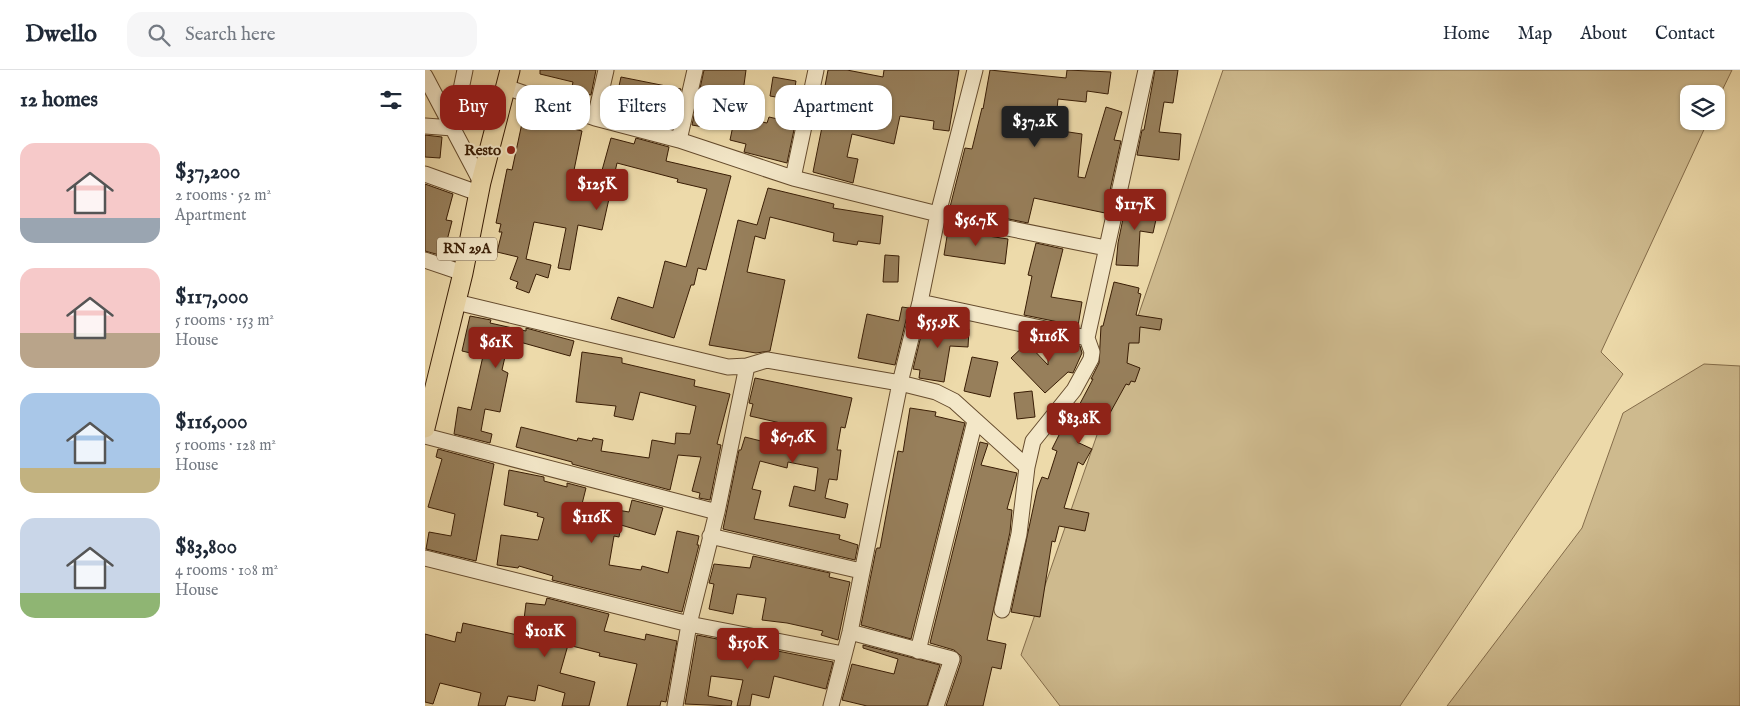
<!DOCTYPE html>
<html lang="en">
<head>
<meta charset="utf-8">
<style>
	:root { --surface:#fff; --page:#f6f6f7; --text:#1f2937; --muted:#747a83; --line:#e0e1e3; --accent:#8f2418 }
	body { margin:0; font-family:"IM FELL English",serif; background:var(--page); color:var(--text); height:100vh; display:flex; flex-direction:column; font-size:19px; white-space:nowrap }
	* { box-sizing:border-box; margin:0 }
	p { font-size:16px; color:var(--muted) }
	.icon { flex:none; width:28px; height:28px; fill:none; stroke:currentColor; stroke-width:2; stroke-linecap:round; stroke-linejoin:round }
	.map { position:relative; flex:1; overflow:hidden }
	.sheet { display:flex; flex-direction:column; background:var(--surface); width:425px }
	.sheet>* { flex:none }
	.banner { position:absolute; left:15px; top:15px; width:475px; height:45px; display:flex; gap:10px }
	.tools { position:absolute; left:1255px; top:15px; display:grid; gap:10px }
	.tools a { display:grid; place-items:center; width:45px; height:45px; border-radius:10px; background:var(--surface); box-shadow:0 1px 4px #0004; font-size:25px }
	.price { position:absolute; translate:-50% -42px; padding:0 11px; border-radius:5px; background:var(--accent); color:#fff; font-size:16px; line-height:32px; filter:drop-shadow(0 1px 2px #0008) }
	.price::after { content:''; position:absolute; left:50%; top:30px; width:15px; height:11px; margin-left:-8px; background:inherit; clip-path:polygon(0 0,100% 0,50% 100%) }
	.price.on { background:#222; color:#fff }
	ul { padding:0; list-style:none }
	li { display:flex; align-items:center; gap:15px; height:125px; padding:0 20px }
	li span { display:grid; place-items:center; flex:none; width:140px; height:100px; border-radius:15px; color:#555 }
	li>.icon { margin-inline-start:auto }
	span .icon { width:60px; height:60px; fill:#fffc; stroke-width:1 }
	li b { font-size:21px }
	h2 { display:flex; justify-content:space-between; align-items:center; height:60px; padding:0 20px; font-size:21px }
	.chip { padding:0 18px; border-radius:15px; background:var(--surface); box-shadow:0 1px 4px #0004; font-size:18px; line-height:45px }
	.chip.on { background:var(--accent); color:#fff }
	header { display:flex; align-items:center; gap:30px; box-sizing:border-box; height:70px; padding:0 25px; background:var(--surface); border-bottom:1px solid var(--line) }
	header strong { font-size:24px }
	nav { display:flex; gap:28px; margin-inline-start:auto; font-size:18px }
	.search { width:350px; height:45px; background:var(--page); display:flex; align-items:center; gap:12px; box-sizing:border-box; padding:0 18px; border-radius:15px; color:var(--muted); font-size:19px }
	main { display:flex; flex:1; min-height:0 }
	.map>svg:first-child { display:block }
	.green { fill:#ceba8e; stroke:#846c4a }
	.building { fill:#977f5b; stroke:#391d05 }
	.lines { fill:none; stroke-linecap:round; stroke-linejoin:round }
	.minor-casing { stroke:#664c2e; stroke-width:17 }
	.major-casing { stroke:#391d05; stroke-width:21 }
	.minor { stroke:#f3e7c8; stroke-width:15 }
	.major { stroke:#eddaaa; stroke-width:19 }
	.poi-dot { fill:#8f2418; stroke:#f3e7c8; stroke-width:2 }
	.labels { text-anchor:middle; dominant-baseline:central; stroke-width:4; stroke-linejoin:round; paint-order:stroke }
	.shield { fill:#f3e7c8; stroke:#715a40; stroke-width:1 }
	.shield-label { font-size:14px; font-weight:bold; fill:#391d05 }
	.poi-label { font-size:15px; font-weight:bold; fill:#391d05; stroke:#f3e7c8; text-anchor:end }
</style>
</head>
<body>
<header>
<strong>Dwello</strong>
<div class="search"><svg class="icon" aria-label="search" viewBox="0 0 24 24"><circle cx="10" cy="10" r="6"/><path d="M15 15l6 6"/></svg>Search here</div>
<nav><a>Home</a><a>Map</a><a>About</a><a>Contact</a></nav>
</header>
<main>
<section class="sheet">
<h2>12 homes<svg class="icon" aria-label="filters" viewBox="0 0 24 24"><path d="M4 7h16M4 17h16"/><circle cx="9" cy="7" r="2"/><circle cx="15" cy="17" r="2"/></svg></h2>
<ul>
<li><span style="background:linear-gradient(#f6c9c9 75%,#9aa5b1 0)"><svg class="icon" aria-label="home" viewBox="0 0 24 24"><path d="M3 11l9-7 9 7M6 9v11h12V9"/></svg></span><div><b>$37,200</b><p>2 rooms · 52 m²</p><p>Apartment</p></div></li>
<li><span style="background:linear-gradient(#f6c9c9 65%,#b9a48a 0)"><svg class="icon" aria-label="home" viewBox="0 0 24 24"><path d="M3 11l9-7 9 7M6 9v11h12V9"/></svg></span><div><b>$117,000</b><p>5 rooms · 153 m²</p><p>House</p></div></li>
<li><span style="background:linear-gradient(#a9c7e8 75%,#c2b280 0)"><svg class="icon" aria-label="home" viewBox="0 0 24 24"><path d="M3 11l9-7 9 7M6 9v11h12V9"/></svg></span><div><b>$116,000</b><p>5 rooms · 128 m²</p><p>House</p></div></li>
<li><span style="background:linear-gradient(#c9d6e8 75%,#8fb573 0)"><svg class="icon" aria-label="home" viewBox="0 0 24 24"><path d="M3 11l9-7 9 7M6 9v11h12V9"/></svg></span><div><b>$83,800</b><p>4 rooms · 108 m²</p><p>House</p></div></li>
</ul>
</section>
<div class="map">
<svg width="1315" height="636" viewBox="0 0 1315 636">
	<rect width="100%" height="100%" fill="#eddaaa"/>
	<filter id="stains"><feTurbulence type="fractalNoise" baseFrequency=".004" numOctaves="4"/><feColorMatrix values="0 0 0 0 .2 0 0 0 0 .09 0 0 0 0 .02 0 0 0 .5 -.17"/></filter>
	<radialGradient id="worn" r=".72"><stop offset=".6" stop-color="#630" stop-opacity="0"/><stop offset="1" stop-color="#630" stop-opacity=".3"/></radialGradient>
	<path class="green" d="M798,0h509l-16,33v-9h-27v27h19l-107,231 22,22 -223,332h-340l-39,-51z
		M1279,294l36,2v340h-293l135,-178 41,-115z"/>
	<path class="building" d="M115,0h56l-5,25 -20,-4 2,-9 -33,-8z
		M279,0h42l-5,37 -28,-4 -4,25 -17,-3z
		M403,0h19l36,7 1,-7h75l-10,61 -16,-2 1,-8 -34,-5 -6,28 -42,-10 -5,23 11,2 -5,24 -40,-11 17,-85 -5,-1z
		M565,0l76,8 1,-8 44,2 -3,22 -21,-3 -1,11 -28,-3 -3,31 27,4 -4,43 7,1 21,-71 16,5 -8,28 7,1 -16,72 -71,-15 -6,25 -78,-16 15,-59 7,1 10,-41 1,1z
		M730,0h23l-5,33 -9,-1 -5,30 22,2 -2,26 -42,-5 5,-25h2z
		M196,7l60,12 -9,39 -59,-15z
		M348,7l23,4 -3,19 -23,-4z
		M100,39l19,4 -2,8 40,10 -9,44 23,6 2,-8 3,1 10,-36 23,6 2,-6 33,9 -3,14 65,15 -25,94 -8,-2 -4,17h-3l-17,53 -63,-19 7,-22 35,11 12,-47 21,6 21,-78 -30,-7 1,-3 -61,-16 -15,67 -24,-5 -8,45 -12,-2 8,-40 -32,-6 -8,37 25,6 -3,13 -12,-4 -7,19 -13,-5 2,-6 -8,-3 8,-22 -21,-5 5,-20h-3l2,-8 -5,-1 11,-54 5,1z
		M310,46l32,7 2,-6 22,5v2l4,1 -8,38 -43,-11 2,-8 -16,-4z
		M0,65l17,2 -2,21 -15,-1z
		M0,114l28,10 -7,26 6,1 -9,35 -18,-5z
		M343,118l66,16 -1,4 50,8 -3,28 -22,-3 -1,4 -24,-4 1,-8 -64,-16 -5,22 -10,-3 -8,36 38,8 -15,71 -14,2 -47,-8 29,-125 19,5z
		M702,129l32,7 -6,27 -13,-2 -2,35 -22,-1 2,-22z
		M523,160l60,9 -3,25 -61,-9z
		M611,173l27,6 -12,48 31,5 -4,24 -54,-11 8,-39 -4,-1z
		M460,185l14,1 -1,26h-15z
		M689,212l25,6 -1,5 3,1 -5,21 26,4 -2,11 -20,-3 -1,16h-10l-2,20 13,5 -5,14 -4,-1 -2,4 -3,-1 -21,38 -13,-7 -15,27 15,7 -9,16 -5,-3 -14,46 25,5 -4,18 -26,-5 -4,16 -3,-1 -12,76 -29,-5 26,-122 5,-13 6,2 9,-28 -5,-2 8,-16 4,1 29,-55h-2l8,-16 2,-37h2z
		M477,237l7,1 -14,57 -37,-7 9,-44 32,7z
		M45,246l21,4 -1,3 36,8v-3l48,13 -4,15 -61,-17 -7,31 6,3 -8,39 -15,-3 -4,22 11,3 -2,9 -36,-9 4,-27 13,3 12,-54 -21,-5z
		M500,249l28,5 -1,4 17,1 -1,18 -18,-1 -6,36 -25,-4 1,-8 -7,-1z
		M623,269l32,7 2,7 -9,20 -5,-1 -23,21 -34,-35 16,-15 21,22z
		M157,282l40,6v5l73,17 -1,6 36,8 -13,50 4,1 -11,55 -11,-2 1,-5 -8,-2 9,-34 -23,-2 -8,35 -98,-26v-2l-56,-15 5,-20 56,14 1,-3 14,3 1,-3 10,2 -2,11 48,7 3,-18 23,4 1,-11 14,1 6,-28 -56,-14 -7,28 -19,-4 2,-10 -40,-4z
		M547,287l26,5 -8,35 -26,-6z
		M330,308l97,20 -7,30 -4,-1 -4,23h4l-4,30 -8,-1 -4,19 23,6 -3,14 -56,-12 5,-20 21,5 3,-23 -30,-6 -1,6 -27,-7 -8,28 9,2 -7,28 86,16 -1,4 19,6 -3,15 -132,-31 16,-79h2l4,-13 48,12 5,-22 -48,-11 3,-12 -4,-1z
		M607,321l3,26 -18,2 -3,-26z
		M485,338l26,4 -1,4 30,7 -54,216 -50,-14 15,-75 1,-2h3l18,-97 5,1z
		M555,372l8,2 -7,21 36,8 -10,36 5,1 -2,22 -23,108 19,4 -5,25 -9,-2 -9,39h-37l15,-44v-6l-7,-6 -24,-7z
		M13,379l56,15 -18,97 -50,-12 3,-17 22,4 4,-22 -27,-7 14,-48 -6,-2z
		M84,400l35,7v4l23,6v-4l19,5 -4,16 47,8 3,-12 31,8 -8,27 -34,-10 -2,12 -5,-1 -5,29 32,5 1,-4 26,7 9,-42 22,5 -2,9h2l-17,67 -130,-32 1,-4 -34,-10 -1,2 -21,-3 4,-30 37,5 6,-22 -7,-2 1,-3 -34,-8z
		M328,486l77,17 -1,4 21,5 -12,58 -17,-5 2,-4 -36,-8 -25,-3 4,-22 -29,-4 -4,20 -24,-5 5,-25 -5,-1 5,-19 36,4z
		M122,528l62,16 -5,17 41,9 1,-6 31,7 -11,61 -5,-1 -1,5h-33l10,-42 -38,-8 1,-3 -32,-8 -8,28 35,9 -6,24h-27l3,-13 -27,-8 -3,16 -27,-5 -3,10h-27l3,-13 -41,-10 -7,21 -8,-2v-68l30,8 2,-10 4,1 2,-10 59,13 4,-33 19,2z
		M272,565l136,27 -7,27 -52,-13 -5,22 -17,-4 -2,12h-13l6,-26 -32,-4 -3,20 24,5 -1,5 -46,-2z
		M438,575l77,20 -13,41h-60l-25,-6 10,-36 42,10 4,-15 -35,-11z"/>
	<g class="lines">
		<g class="minor-casing">
			<path id="minor" d="M391,0l-23,108 145,36 168,34
				M0,6l56,106
				M81,17l89,31 84,22 114,38
				M170,48l11,-48
				M0,56l28,2 12,-58
				M254,70l16,-70
				M0,104l53,19
				M0,190l38,13
				M31,232l272,65 19,-1 20,-6 133,23 36,9 18,9 73,66 -8,67 -17,76
				M495,232l167,36
				M0,366l292,76
				M602,397l6,-26 41,-51 17,-31 1,-7 -5,-14 59,-268
				M285,466l151,35
				M0,488l264,66 154,30
				M425,562l102,27 -16,47
				M493,581l57,-230
				M250,636l14,-82 28,-112 30,-146
				M406,636l19,-74 50,-249 20,-81 18,-88 37,-144"/>
		</g>
		<g class="major-casing">
			<path id="major" d="M0,358l38,-155 18,-91 29,-112"/>
		</g>
		<use href="#minor" class="minor"/>
		<use href="#major" class="major"/>
	</g>
	<circle class="poi-dot" cx="86" cy="80" r="5"/>
	<g class="labels">
		<rect class="shield" x="12" y="167.5" width="60" height="23" rx="4"/>
		<g class="shield-label">
			<text x="42" y="179">RN 29A</text>
		</g>
		<g class="poi-label">
			<text x="76" y="80">Resto</text>
		</g>
	</g>
	<rect width="100%" height="100%" filter="url(#stains)"/>
	<rect width="100%" height="100%" fill="url(#worn)"/>
</svg>
<div class="tools">
<a><svg class="icon" aria-label="layers" viewBox="0 0 24 24"><path d="M12 4l9 5-9 5-9-5zM3 14l9 5 9-5"/></svg></a>
</div>
<b class="price on" style="left:610px;top:78px">$37.2K</b>
<b class="price" style="left:172px;top:141px">$125K</b>
<b class="price" style="left:710px;top:161px">$117K</b>
<b class="price" style="left:551px;top:177px">$56.7K</b>
<b class="price" style="left:513px;top:279px">$55.9K</b>
<b class="price" style="left:624px;top:293px">$116K</b>
<b class="price" style="left:71px;top:299px">$61K</b>
<b class="price" style="left:654px;top:375px">$83.8K</b>
<b class="price" style="left:368px;top:394px">$67.6K</b>
<b class="price" style="left:167px;top:474px">$116K</b>
<b class="price" style="left:120px;top:588px">$101K</b>
<b class="price" style="left:323px;top:600px">$150K</b>
<div class="banner">
<a class="chip on">Buy</a>
<a class="chip">Rent</a>
<a class="chip">Filters</a>
<a class="chip">New</a>
<a class="chip">Apartment</a>
</div>
</div>
</main>
</body>
</html>
